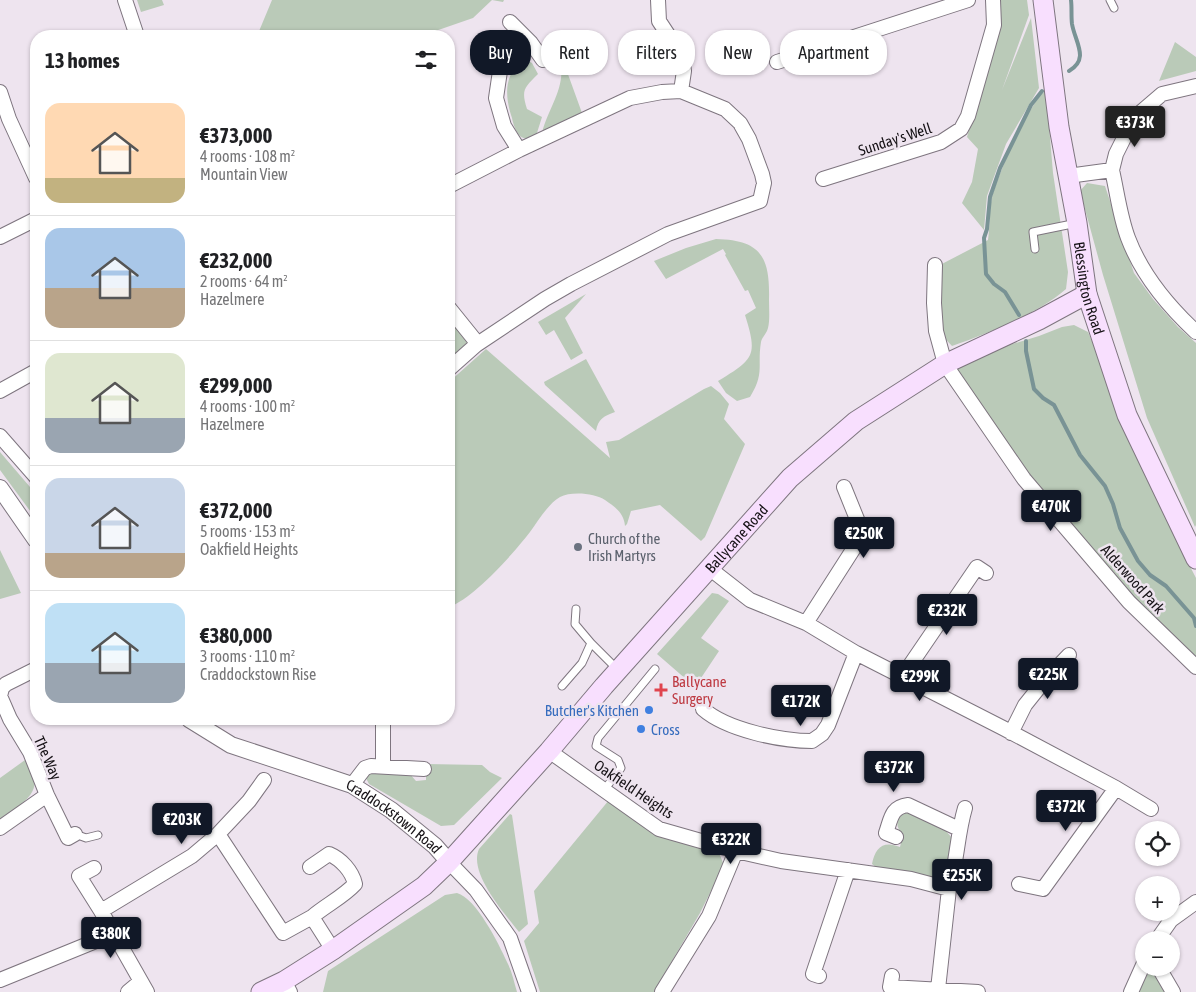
<!DOCTYPE html>
<html lang="en">
<head>
<meta charset="utf-8">
<style>
	:root { --surface:#fff; --page:#f6f6f6; --text:#202124; --muted:#757577; --line:#e0e0e0; --accent:#111827 }
	body { margin:0; font-family:"Asap Condensed",sans-serif; background:var(--page); color:var(--text); height:100vh; display:flex; flex-direction:column; font-size:19px; white-space:nowrap }
	* { box-sizing:border-box; margin:0 }
	p { font-size:16px; color:var(--muted) }
	.icon { flex:none; width:28px; height:28px; fill:none; stroke:currentColor; stroke-width:2; stroke-linecap:round; stroke-linejoin:round }
	.map { position:relative; flex:1; overflow:hidden }
	.details { position:absolute; left:30px; top:30px; width:425px; height:695px; display:flex; flex-direction:column; background:var(--surface); border-radius:20px; box-shadow:0 1px 4px #0004 }
	.details>* { flex:none }
	.guide { position:absolute; left:470px; top:30px; width:475px; height:45px; display:flex; gap:10px }
	.tools { position:absolute; left:1135px; top:821px; display:grid; gap:10px }
	.tools a { display:grid; place-items:center; width:45px; height:45px; border-radius:50%; background:var(--surface); box-shadow:0 1px 4px #0004; font-size:25px }
	.price { position:absolute; translate:-50% -42px; padding:0 11px; border-radius:5px; background:var(--accent); color:#fff; font-size:16px; line-height:32px; filter:drop-shadow(0 1px 2px #0008) }
	.price::after { content:''; position:absolute; left:50%; top:30px; width:15px; height:11px; margin-left:-8px; background:inherit; clip-path:polygon(0 0,100% 0,50% 100%) }
	.price.selected { background:#222; color:#fff }
	ul { padding:0; list-style:none }
	li { display:flex; align-items:center; gap:15px; height:125px; padding:0 15px }
	li+li { border-top:1px solid var(--line) }
	li span { display:grid; place-items:center; flex:none; width:140px; height:100px; border-radius:15px; color:#555 }
	li>.icon { margin-inline-start:auto }
	span .icon { width:60px; height:60px; fill:#fffc; stroke-width:1 }
	li b { font-size:21px }
	h2 { display:flex; justify-content:space-between; align-items:center; height:60px; padding:0 15px; font-size:21px }
	.tag { padding:0 18px; border-radius:20px; background:var(--surface); box-shadow:0 1px 4px #0004; font-size:18px; line-height:45px }
	.tag.selected { background:var(--accent); color:#fff }
	.map>svg:first-child { display:block }
	.green { fill:#bacab8 }
	.lines { fill:none; stroke-linecap:round; stroke-linejoin:round }
	.stream { stroke:#799395; stroke-width:4 }
	.service-casing { stroke:#7e757f; stroke-width:9 }
	.minor-casing { stroke:#7e757f; stroke-width:16 }
	.tertiary-casing { stroke:#7e757f; stroke-width:18 }
	.secondary-casing { stroke:#7e757f; stroke-width:21 }
	.service { stroke:#fff; stroke-width:7 }
	.minor { stroke:#fff; stroke-width:14 }
	.tertiary { stroke:#fff; stroke-width:16 }
	.secondary { stroke:#f8dffe; stroke-width:19 }
	.worship-dot { fill:#6b7280; stroke:#eee4ef; stroke-width:2 }
	.health-dot { fill:#e0444e; stroke:#eee4ef; stroke-width:2 }
	.shop-dot { fill:#3f7fe0; stroke:#eee4ef; stroke-width:2 }
	.labels { text-anchor:middle; dominant-baseline:central; stroke-width:5; stroke-linejoin:round; paint-order:stroke }
	.street-label { font-size:15px; fill:#161216; stroke:#eee4ef }
	.worship-label { font-size:15px; fill:#5b616d; stroke:#eee4ef; text-anchor:start }
	.health-label { font-size:15px; fill:#be3a42; stroke:#eee4ef; text-anchor:start }
	.shop-label { font-size:15px; fill:#366cbe; stroke:#eee4ef; text-anchor:end }
</style>
</head>
<body>
<div class="map">
<svg width="1196" height="992" viewBox="0 0 1196 992">
	<rect width="100%" height="100%" fill="#eee4ef"/>
	<path class="green" d="M137,0h25l2,5 -23,7z
		M272,0h232l-1,2 -11,-2 -19,18 -52,18h-164z
		M1000,0h27l2,15 -27,75 29,-72 8,70 -33,56 -19,52 -3,34 -22,-27 10,-21 6,-33 -11,-12 33,-119z
		M1175,42l21,15v14l-37,10z
		M528,61l4,2 6,11c-14,14 -17,16 -11,35l15,8 -6,19 -8,3c-3,-1 -6,-1 -8,-3 -4,-4 -7,-12 -8,-18 -7,-20 -10,-49 16,-57z
		M565,66l17,47 -40,20c5,-22 22,-43 19,-66z
		M1046,90l7,83 15,99 -2,17c-28,25 -78,44 -114,57l-14,-15v-65l50,-26c2,-14 1,-29 4,-43 6,-22 36,-93 54,-107z
		M1087,183l18,3 29,87 19,26 25,28 18,16v182l-1,2 -48,-109 -44,-143 -23,-84z
		M716,239c46,1 54,19 53,61 0,9 1,20 -1,28 -1,5 -6,9 -7,14 -4,24 4,31 -11,55l-13,4 -11,-8 -8,-12c36,-22 40,-25 27,-66l11,-7 -8,-18 -3,1 -20,-36 1,-1 -3,-5 -57,30 -12,-18 32,-13z
		M586,294l-21,24 18,35 -12,7 -17,-30 -8,5 -8,-13z
		M449,318l20,25 -20,18z
		M1074,325l14,7 94,219 14,27v86l-65,-64 -105,-123 -72,-110 42,-18 43,-13 23,-9z
		M486,349l124,109 -4,-16 13,-2 85,-51 7,-3 9,7 9,11 -5,15 21,25 -40,93 -4,4 -41,-36 -29,6 -4,13 -2,2c-1,-13 -10,-19 -20,-26 -10,-7 -34,-9 -45,-3 -12,7 -22,24 -30,35 -17,22 -56,66 -81,75v-225z
		M586,359l29,53c-11,4 -17,7 -19,19l-51,-46 -1,-3z
		M0,452l36,42v25l-36,-49z
		M0,550l21,43 -21,6z
		M712,593l6,1 11,7 -28,37 18,13 -24,36 -38,-33z
		M25,760c3,5 8,12 9,18 5,19 -21,31 -34,41v-41z
		M426,764l56,1 8,7 12,6 -48,47 -13,1 -72,-42 -3,-6c6,-13 31,-6 43,-5l7,8 10,-1z
		M609,800l46,34 64,19 5,12 -24,48 -46,79h-114l-16,-51 15,-18 -5,-32z
		M907,812h3l36,19 6,7 -5,42 -7,3 -63,-15 -5,-4c3,-16 11,-24 28,-17l3,-13c-9,-7 -7,-18 4,-22z
		M510,814l2,1 16,109 -9,8c-14,-18 -51,-59 -40,-83z
		M457,893c19,5 42,51 50,69 5,9 7,20 10,30h-194l5,-21 117,-76z
		M1152,972l7,4 11,16h-33l8,-16z"/>
	<g class="lines">
		<path class="stream" d="M1069,71c21,-12 6,-29 3,-47 -1,-8 0,-16 -1,-24
			M1019,315l-14,-23 -11,-8 -8,-10 -2,-36 3,-9 3,-32 10,-29 31,-63 11,-14
			M1026,341v10l8,38 9,9 11,7 26,50 25,31 8,18 7,24 18,33 12,14 16,11 28,32 2,8"/>
		<g class="service-casing">
			<path id="service" d="M1110,0l4,8
				M1035,249l-2,-17 44,-9
				M576,609l-1,15 16,19
				M562,686l20,-23 9,-20 27,27
				M604,790l17,-22 -3,-8 -22,-14 2,-8 57,-69
				M75,834l11,4 12,-3"/>
		</g>
		<g class="minor-casing">
			<path id="minor" d="M125,0l12,36
				M658,0l1,21 23,35 2,15 -3,20
				M510,22l21,21 12,17
				M777,62l191,-62
				M0,92l9,27 27,59
				M519,150l-15,-24 -8,-28 4,-27 14,-15 17,-13
				M1112,170c5,22 8,47 16,68 14,37 40,68 68,94
				M1068,176l44,-6 4,-16 18,-36 28,-24 34,-8
				M823,179l118,-37 20,-13 7,-13 26,-91 -1,-25
				M449,186l70,-36 111,-52 32,-6 19,-1 44,18 15,14 9,16 13,35 2,9 -4,18 -92,33 -97,50 -26,15 -69,46 -27,24
				M0,237l36,-18
				M935,265l-1,38 2,28 9,33 79,115 105,123 67,65
				M449,308l25,31 2,6
				M0,391l36,-20
				M0,436l36,41
				M709,568l41,32 56,23 50,30 147,75 113,60 35,21
				M806,623l57,-89 -19,-47
				M36,669l-30,15 -4,4 -2,8 10,23 20,33 17,43 21,43 7,-4
				M902,677l75,-110 9,6
				M703,709c24,21 78,32 109,32l10,-7 6,-9 28,-72
				M1011,733l14,-28 20,-25 24,-25
				M549,751l110,78 77,22 45,10 130,18 38,10
				M383,767v-48
				M352,785l13,-17 6,-2 53,3
				M0,828l47,-33
				M218,834l65,99 29,-16 21,33
				M896,837l-10,-4c5,-14 5,-26 22,-28l51,24
				M449,862l27,28 34,48 19,54
				M310,867l19,-13c12,5 23,17 26,30 -12,13 -29,21 -43,33
				M94,868l-15,8 22,35 91,-55 26,-22 31,-33 15,-21
				M1019,884l24,5 73,-101
				M101,911l46,81
				M1157,940l14,-20 25,-18
				M1159,968l14,24
				M819,976l-6,-2 35,-104
				M892,976l-2,11 88,5
				M0,980l113,-46
				M284,981l6,11
				M938,989l11,-100c8,-26 8,-54 16,-81
				M128,992l12,-10
				M662,992l47,-76 27,-65
				M1131,992l13,-29"/>
		</g>
		<g class="tertiary-casing">
			<g id="tertiary">
				<path d="M0,488l36,52"/>
				<path id="s1" d="M189,719l42,26 121,40 39,25 44,36 14,16"/>
			</g>
		</g>
		<g class="secondary-casing">
			<g id="secondary">
				<path id="s2" d="M1043,0l16,127 18,96 10,71 40,121 69,144"/>
				<path id="s3" d="M261,992l23,-11 49,-31 91,-64 25,-24 100,-111 55,-65 186,-208 66,-57 89,-57 94,-44 48,-26"/>
			</g>
		</g>
		<use href="#service" class="service"/>
		<use href="#minor" class="minor"/>
		<use href="#tertiary" class="tertiary"/>
		<use href="#secondary" class="secondary"/>
	</g>
	<circle class="worship-dot" cx="578" cy="547" r="5"/>
	<path class="health-dot" d="M658.5 682.5h5v5h5v5h-5v5h-5v-5h-5v-5h5z"/>
	<g class="shop-dot">
		<circle cx="649" cy="710" r="5"/>
		<circle cx="641" cy="729" r="5"/>
	</g>
	<g class="labels">
		<g class="street-label">
			<text transform="translate(895 139) rotate(-18)">Sunday's Well</text>
			<text stroke="none"><textPath href="#s2" startOffset="292">Blessington Road</textPath></text>
			<text stroke="none"><textPath href="#s3" startOffset="662">Ballycane Road</textPath></text>
			<text transform="translate(1133 579) rotate(48)">Alderwood Park</text>
			<text transform="translate(48 758) rotate(66)">The Way</text>
			<text transform="translate(634 789) rotate(34)">Oakfield Heights</text>
			<text stroke="none"><textPath href="#s1" startOffset="229">Craddockstown Road</textPath></text>
		</g>
		<g class="worship-label">
			<text x="588" y="538">Church of the<tspan x="588" dy="17">Irish Martyrs</tspan></text>
		</g>
		<g class="health-label">
			<text x="672" y="681">Ballycane<tspan x="672" dy="17">Surgery</tspan></text>
		</g>
		<g class="shop-label">
			<text x="639" y="710">Butcher's Kitchen</text>
			<text x="651" y="729" text-anchor="start">Cross</text>
		</g>
	</g>
</svg>
<div class="tools">
<a><svg class="icon" aria-label="locate" viewBox="0 0 24 24"><circle cx="12" cy="12" r="6"/><path d="M12 2v4M12 18v4M2 12h4M18 12h4"/></svg></a>
<a>+</a>
<a>−</a>
</div>
<b class="price selected" style="left:1135px;top:148px">€373K</b>
<b class="price" style="left:1051px;top:532px">€470K</b>
<b class="price" style="left:864px;top:559px">€250K</b>
<b class="price" style="left:947px;top:636px">€232K</b>
<b class="price" style="left:1048px;top:700px">€225K</b>
<b class="price" style="left:920px;top:702px">€299K</b>
<b class="price" style="left:801px;top:727px">€172K</b>
<b class="price" style="left:894px;top:793px">€372K</b>
<b class="price" style="left:1066px;top:832px">€372K</b>
<b class="price" style="left:182px;top:845px">€203K</b>
<b class="price" style="left:731px;top:865px">€322K</b>
<b class="price" style="left:962px;top:901px">€255K</b>
<b class="price" style="left:111px;top:959px">€380K</b>
<div class="guide">
<a class="tag selected">Buy</a>
<a class="tag">Rent</a>
<a class="tag">Filters</a>
<a class="tag">New</a>
<a class="tag">Apartment</a>
</div>
<section class="details">
<h2>13 homes<svg class="icon" aria-label="filters" viewBox="0 0 24 24"><path d="M4 7h16M4 17h16"/><circle cx="9" cy="7" r="2"/><circle cx="15" cy="17" r="2"/></svg></h2>
<ul>
<li><span style="background:linear-gradient(#ffd9b3 75%,#c2b280 0)"><svg class="icon" aria-label="home" viewBox="0 0 24 24"><path d="M3 11l9-7 9 7M6 9v11h12V9"/></svg></span><div><b>€373,000</b><p>4 rooms · 108 m²</p><p>Mountain View</p></div></li>
<li><span style="background:linear-gradient(#a9c7e8 60%,#b9a48a 0)"><svg class="icon" aria-label="home" viewBox="0 0 24 24"><path d="M3 11l9-7 9 7M6 9v11h12V9"/></svg></span><div><b>€232,000</b><p>2 rooms · 64 m²</p><p>Hazelmere</p></div></li>
<li><span style="background:linear-gradient(#dfe7d0 65%,#9aa5b1 0)"><svg class="icon" aria-label="home" viewBox="0 0 24 24"><path d="M3 11l9-7 9 7M6 9v11h12V9"/></svg></span><div><b>€299,000</b><p>4 rooms · 100 m²</p><p>Hazelmere</p></div></li>
<li><span style="background:linear-gradient(#c9d6e8 75%,#b9a48a 0)"><svg class="icon" aria-label="home" viewBox="0 0 24 24"><path d="M3 11l9-7 9 7M6 9v11h12V9"/></svg></span><div><b>€372,000</b><p>5 rooms · 153 m²</p><p>Oakfield Heights</p></div></li>
<li><span style="background:linear-gradient(#bfe0f5 60%,#9aa5b1 0)"><svg class="icon" aria-label="home" viewBox="0 0 24 24"><path d="M3 11l9-7 9 7M6 9v11h12V9"/></svg></span><div><b>€380,000</b><p>3 rooms · 110 m²</p><p>Craddockstown Rise</p></div></li>
</ul>
</section>
</div>
</body>
</html>
